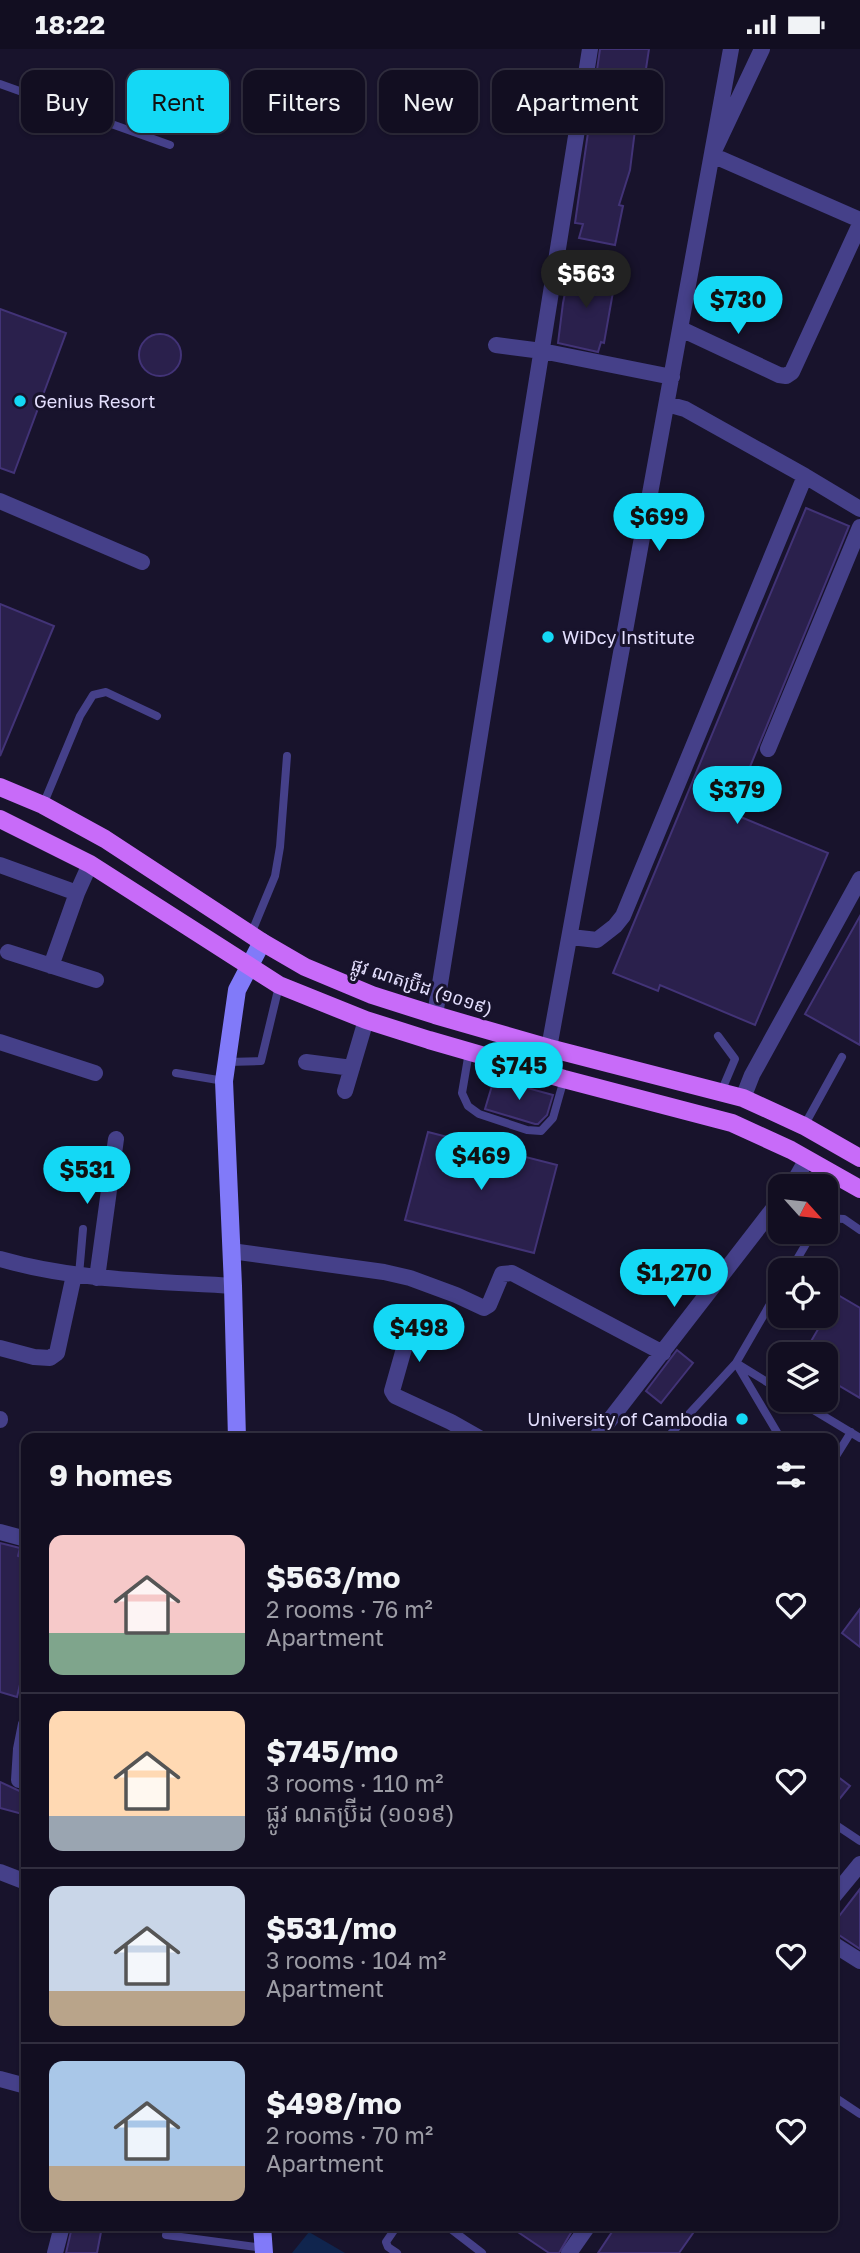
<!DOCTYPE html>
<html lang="en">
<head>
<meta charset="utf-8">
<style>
	:root { --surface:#120e21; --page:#1b172a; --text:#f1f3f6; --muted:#9c9ca5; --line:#312e3f; --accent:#14d8f5 }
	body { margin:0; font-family:"Golos Text","Noto Sans Khmer",sans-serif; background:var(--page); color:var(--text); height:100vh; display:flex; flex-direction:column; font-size:26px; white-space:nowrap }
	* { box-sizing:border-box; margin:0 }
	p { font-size:23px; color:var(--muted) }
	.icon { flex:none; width:38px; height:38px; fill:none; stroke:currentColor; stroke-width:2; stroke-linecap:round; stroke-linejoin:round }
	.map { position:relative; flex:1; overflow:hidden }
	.sheet { position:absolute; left:21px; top:1384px; width:817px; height:798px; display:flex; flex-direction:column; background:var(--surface); border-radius:14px; box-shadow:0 2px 5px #0004,0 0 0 2px var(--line) }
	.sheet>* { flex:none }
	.guide { position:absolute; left:21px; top:21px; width:819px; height:63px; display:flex; gap:14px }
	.needle { width:46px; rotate:117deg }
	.tools { position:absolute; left:768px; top:1125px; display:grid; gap:14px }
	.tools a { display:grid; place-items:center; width:70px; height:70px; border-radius:14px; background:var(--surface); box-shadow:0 2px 5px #0004,0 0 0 2px var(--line); font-size:35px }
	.price { position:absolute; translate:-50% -60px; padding:0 16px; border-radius:24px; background:var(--accent); color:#111; font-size:23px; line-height:46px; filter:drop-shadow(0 2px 4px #0008) }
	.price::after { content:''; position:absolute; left:50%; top:42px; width:21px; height:16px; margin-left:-10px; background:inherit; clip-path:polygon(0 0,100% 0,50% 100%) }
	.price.selected { background:#222; color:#fff }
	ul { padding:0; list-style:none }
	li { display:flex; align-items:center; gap:21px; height:175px; padding:0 28px }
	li+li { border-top:2px solid var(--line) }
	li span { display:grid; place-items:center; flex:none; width:196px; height:140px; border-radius:14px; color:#555 }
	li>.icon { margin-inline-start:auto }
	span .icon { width:84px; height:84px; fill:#fffc; stroke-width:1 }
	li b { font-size:30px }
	h2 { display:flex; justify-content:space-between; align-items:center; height:84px; padding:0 28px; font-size:30px }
	.tag { padding:0 24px; border-radius:14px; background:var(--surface); box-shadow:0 2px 5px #0004,0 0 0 2px var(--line); font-size:24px; line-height:63px }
	.tag.selected { background:var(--accent); color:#111 }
	.status { display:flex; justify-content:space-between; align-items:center; height:49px; padding:0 35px; background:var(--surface); direction:ltr }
	.status svg { height:19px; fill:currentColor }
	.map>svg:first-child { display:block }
	.water { fill:#10254e }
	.building { fill:#2a204c; stroke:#423377; stroke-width:2 }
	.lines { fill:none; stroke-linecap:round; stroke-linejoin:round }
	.lane { stroke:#454089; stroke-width:8 }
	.street { stroke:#454089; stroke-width:16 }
	.secondary { stroke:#817af9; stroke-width:18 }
	.primary { stroke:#c86bf9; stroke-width:18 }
	.poi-dot { fill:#14d8f5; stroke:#18132c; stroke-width:2.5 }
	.labels { text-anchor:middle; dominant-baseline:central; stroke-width:6; stroke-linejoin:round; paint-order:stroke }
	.poi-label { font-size:18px; fill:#e4dffe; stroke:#18132c; text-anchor:start }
	.street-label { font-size:18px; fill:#e4dffe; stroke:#18132c }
</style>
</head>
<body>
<div class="status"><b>18:22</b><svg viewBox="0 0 49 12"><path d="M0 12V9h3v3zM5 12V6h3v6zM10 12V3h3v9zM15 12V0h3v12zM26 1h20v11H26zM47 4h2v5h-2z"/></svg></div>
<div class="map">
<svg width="860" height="2204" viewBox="0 0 860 2204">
	<rect width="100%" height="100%" fill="#18132c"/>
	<path class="water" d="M309,2183l36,21h-53z"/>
	<path class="building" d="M600,0h49l-5,33h-3l-11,88 -11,35 4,1 -8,39 -36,-7 4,-14 -8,-1z
		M570,220l42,7 1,16 -9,51 -3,-1 -3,10 -40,-9 5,-40z
		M0,260l66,24 -52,140 -14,-5z
		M139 306a21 21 0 1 1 42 0a21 21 0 1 1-42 0Z
		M806,459l43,18 -118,287 97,40 -73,172 -95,-40 -2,6 -45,-18z
		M0,555l54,22 -54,130z
		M860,867v129l-55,-31z
		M494,1030l59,16 -6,20 -9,9h-3l-50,-15z
		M428,1083l129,33 -23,88 -129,-33z
		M838,1246l22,13v90l-34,-20v-23h-23z
		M677,1301l16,13 -32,40 -15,-12z
		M0,1494l20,5 -2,8 8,3v100l-9,38 -17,-5z
		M860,1560v38l-18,-14z
		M833,1724l17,13 -17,21z
		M0,1733l26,12v21l-26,-7z
		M860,1840v60l-27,-18v-7z
		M509,2177h66l-16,27h-10z
		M616,2177h82l-19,27h-81z
		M72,2178l29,5 -4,21h-31z"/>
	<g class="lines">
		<path class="lane" d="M0,35l170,61
			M43,756l37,-89 13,-21 13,-3 51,24
			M251,885l24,-58 5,-29 7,-91
			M718,987l17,23 -14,33
			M469,1003l-7,41 6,13 11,8 48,16 14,1 12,-13 11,-39
			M228,1013l33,-1 18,-75
			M176,1024l48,8
			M804,1077l38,-69
			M826,1169l18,1 16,11
			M790,1222l23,-39
			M79,1226l4,-46
			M780,1341l-44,-27 45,76
			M797,1351l63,38
			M666,1390l70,-76 44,-76
			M833,1412l18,-29
			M833,1774l27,18
			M833,2047l27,18
			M447,2177l35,27
			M166,2186l98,13
			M397,2204l-9,-6 -2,-5 11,-16"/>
		<path class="street" d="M762,0l-50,106 148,65
			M681,280l98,46 7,1 6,-4 68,-148
			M496,296l46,6 130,26
			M667,355l18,5 120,67 55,33
			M0,452l142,61
			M768,700l92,-222
			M0,816l77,28
			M571,888l26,3 18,-14 8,-10 182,-440
			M8,903l88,28
			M51,917l26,-73 13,-29
			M435,966l155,-966
			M0,993l95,31
			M549,999l182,-999
			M306,1013l46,6
			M345,1042l21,-71
			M743,1049l9,-23 108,-196
			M791,1138l16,-28
			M231,1202l153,21 26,6 46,17 28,13 5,-3 13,-31 10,-1 151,80
			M0,1210c76,22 155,22 233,27
			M97,1229l19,-139
			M407,1289l-15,53 3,5 56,26 30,17
			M0,1299l34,9 16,1 7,-5 17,-78
			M0,1371v-1
			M595,1390l185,-239
			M0,1483l26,7
			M19,1731l2,-31 5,-25
			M0,1823l26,10
			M833,1848l27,-33
			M833,1895l27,17
			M0,2030l26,7
			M55,2204l7,-27
			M569,2204l19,-27"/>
		<path class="secondary" d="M237,1390l-4,-153 -9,-205 13,-91 25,-48
			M262,2177l2,27"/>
		<path class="primary" d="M0,738l43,18 62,34 157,103 43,25 67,28 63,20 114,33 194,50 61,28 56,32
			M0,770l90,45 189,121 87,35 63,20 135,39 168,44 59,27 69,39"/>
	</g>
	<g class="poi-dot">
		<circle cx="20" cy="352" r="7"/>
		<circle cx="548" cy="588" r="7"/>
		<circle cx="742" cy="1370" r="7"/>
	</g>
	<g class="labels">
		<g class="poi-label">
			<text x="34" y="352">Genius Resort</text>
			<text x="562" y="588">WiDcy Institute</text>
			<text x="728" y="1370" text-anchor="end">University of Cambodia</text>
		</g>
		<g class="street-label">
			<text transform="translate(422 937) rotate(18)">ផ្លូវ ណតប្រ៊ីដ (១០១៩)</text>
		</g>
	</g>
</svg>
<div class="tools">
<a><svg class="needle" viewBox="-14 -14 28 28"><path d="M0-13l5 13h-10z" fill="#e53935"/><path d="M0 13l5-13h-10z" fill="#9c9ca5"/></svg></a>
<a><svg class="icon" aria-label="locate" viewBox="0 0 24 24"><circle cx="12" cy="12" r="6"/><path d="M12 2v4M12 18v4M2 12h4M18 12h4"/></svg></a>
<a><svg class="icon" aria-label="layers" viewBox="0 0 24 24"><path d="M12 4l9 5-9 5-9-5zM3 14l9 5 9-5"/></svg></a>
</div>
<b class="price selected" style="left:586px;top:261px">$563</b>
<b class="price" style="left:738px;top:287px">$730</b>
<b class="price" style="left:659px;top:504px">$699</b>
<b class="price" style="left:737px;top:777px">$379</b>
<b class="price" style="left:519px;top:1053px">$745</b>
<b class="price" style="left:481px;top:1143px">$469</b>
<b class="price" style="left:87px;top:1157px">$531</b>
<b class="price" style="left:674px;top:1260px">$1,270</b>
<b class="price" style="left:419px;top:1315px">$498</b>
<div class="guide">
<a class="tag">Buy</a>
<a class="tag selected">Rent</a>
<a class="tag">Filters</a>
<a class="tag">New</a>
<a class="tag">Apartment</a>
</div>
<section class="sheet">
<h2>9 homes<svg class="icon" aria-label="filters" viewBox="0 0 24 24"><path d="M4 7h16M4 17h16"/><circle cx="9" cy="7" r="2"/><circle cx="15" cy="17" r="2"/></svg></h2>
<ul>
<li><span style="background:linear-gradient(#f6c9c9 70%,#7fa58c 0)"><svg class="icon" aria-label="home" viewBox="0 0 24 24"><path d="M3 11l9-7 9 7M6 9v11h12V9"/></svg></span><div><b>$563/mo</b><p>2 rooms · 76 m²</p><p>Apartment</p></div><svg class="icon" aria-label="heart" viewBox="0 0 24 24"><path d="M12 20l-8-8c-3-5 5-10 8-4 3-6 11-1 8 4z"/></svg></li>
<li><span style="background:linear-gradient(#ffd9b3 75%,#9aa5b1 0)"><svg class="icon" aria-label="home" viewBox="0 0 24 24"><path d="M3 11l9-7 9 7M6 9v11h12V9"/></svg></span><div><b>$745/mo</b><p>3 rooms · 110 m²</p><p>ផ្លូវ ណតប្រ៊ីដ (១០១៩)</p></div><svg class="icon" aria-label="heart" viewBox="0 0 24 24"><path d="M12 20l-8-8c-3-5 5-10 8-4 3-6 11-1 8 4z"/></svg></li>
<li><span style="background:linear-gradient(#c9d6e8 75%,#b9a48a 0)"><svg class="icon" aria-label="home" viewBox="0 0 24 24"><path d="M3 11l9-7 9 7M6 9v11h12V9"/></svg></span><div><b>$531/mo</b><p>3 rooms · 104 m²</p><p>Apartment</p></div><svg class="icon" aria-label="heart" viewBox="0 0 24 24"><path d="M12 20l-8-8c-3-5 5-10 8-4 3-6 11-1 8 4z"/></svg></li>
<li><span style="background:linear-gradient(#a9c7e8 75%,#b9a48a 0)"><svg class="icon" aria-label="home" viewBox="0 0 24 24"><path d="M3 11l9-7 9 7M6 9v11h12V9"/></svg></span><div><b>$498/mo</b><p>2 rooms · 70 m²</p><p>Apartment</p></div><svg class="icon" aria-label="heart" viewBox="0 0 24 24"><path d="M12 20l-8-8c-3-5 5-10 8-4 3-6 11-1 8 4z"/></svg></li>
</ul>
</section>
</div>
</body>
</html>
